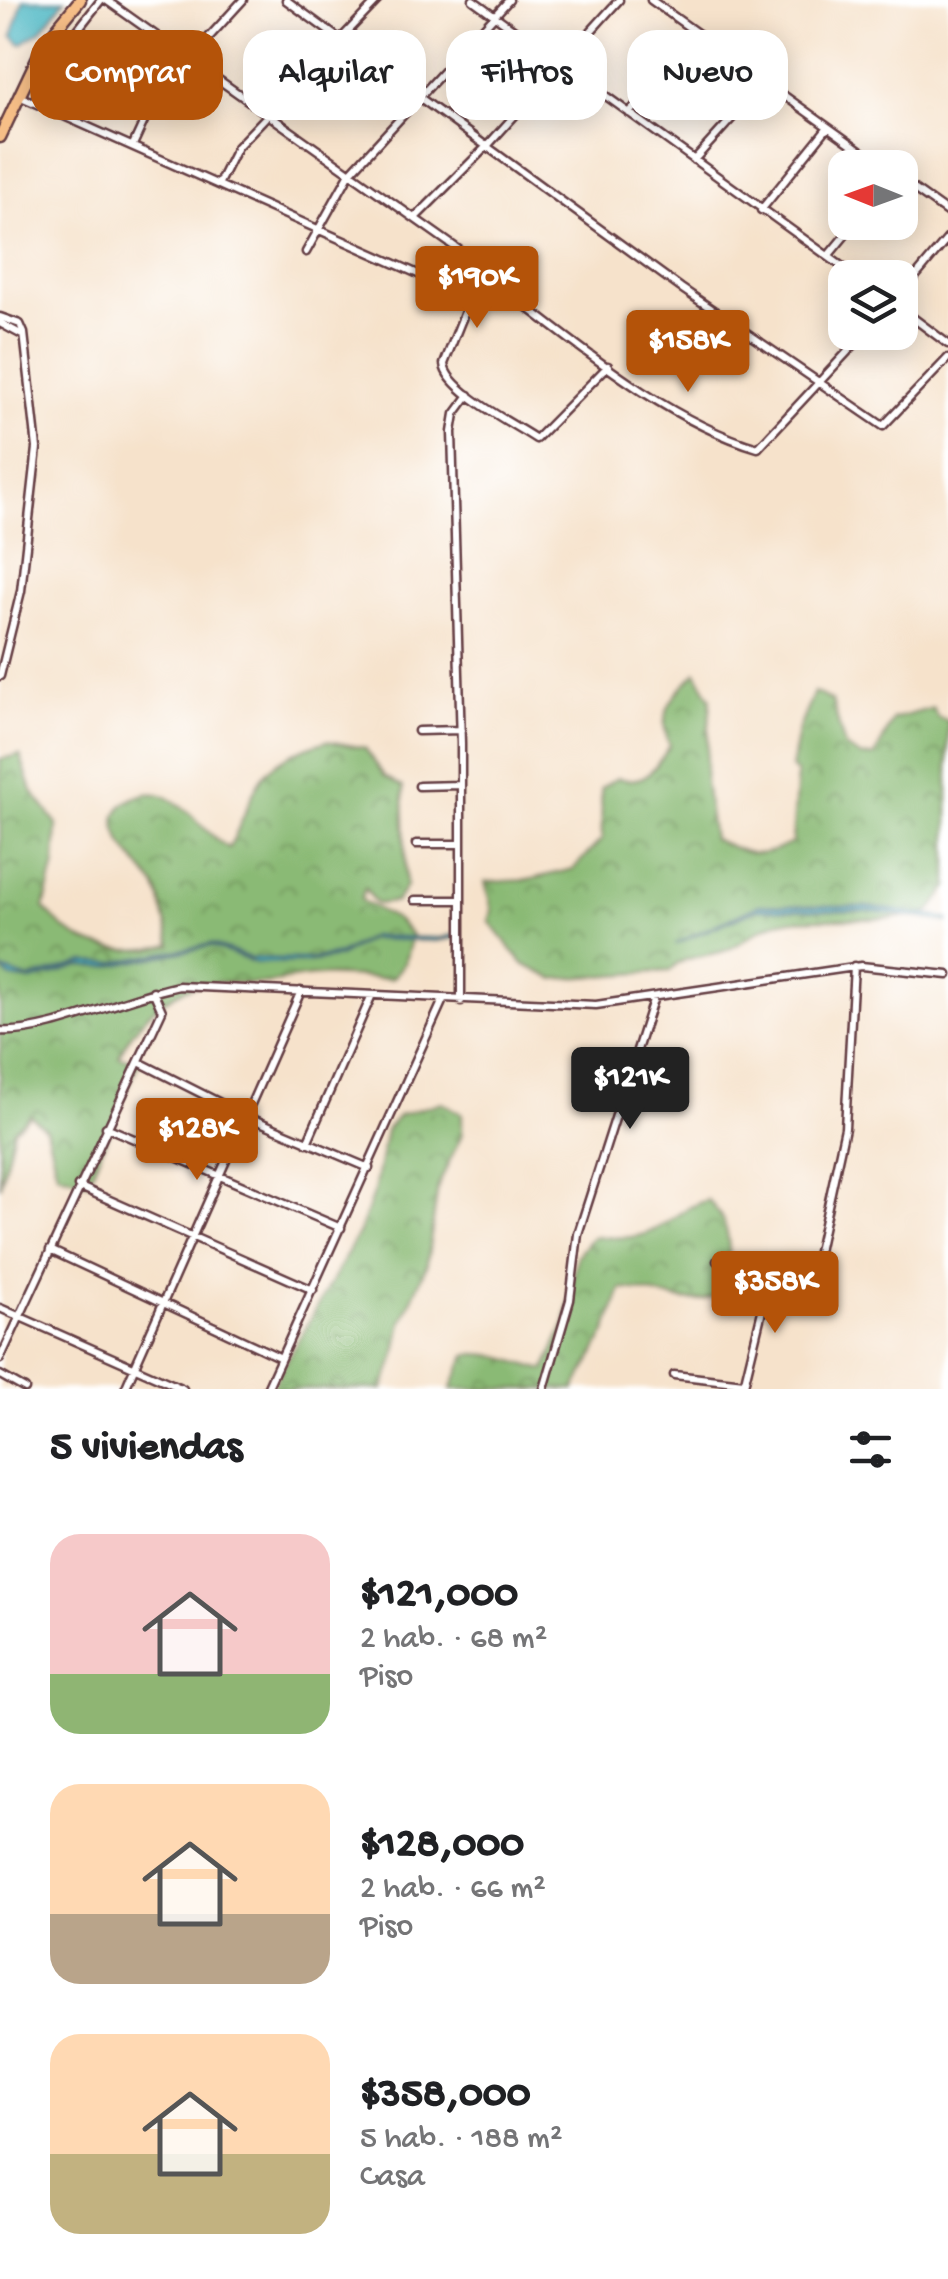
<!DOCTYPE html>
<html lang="es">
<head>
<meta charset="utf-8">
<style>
	:root { --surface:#fff; --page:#f6f6f6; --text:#202124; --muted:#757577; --accent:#b45309 }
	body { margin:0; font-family:"Gochi Hand",sans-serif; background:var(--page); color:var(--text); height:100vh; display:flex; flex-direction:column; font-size:38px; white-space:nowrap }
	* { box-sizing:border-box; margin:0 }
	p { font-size:32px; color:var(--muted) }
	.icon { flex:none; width:55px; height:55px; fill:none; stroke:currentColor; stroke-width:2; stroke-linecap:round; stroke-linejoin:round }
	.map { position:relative; height:1389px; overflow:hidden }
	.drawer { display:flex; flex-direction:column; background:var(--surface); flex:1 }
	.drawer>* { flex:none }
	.banner { position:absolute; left:30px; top:30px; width:890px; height:90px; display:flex; gap:20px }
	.needle { width:65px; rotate:271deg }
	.tools { position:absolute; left:828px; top:150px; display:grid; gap:20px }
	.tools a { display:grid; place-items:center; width:90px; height:90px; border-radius:20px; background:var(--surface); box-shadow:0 5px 25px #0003; font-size:50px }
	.price { position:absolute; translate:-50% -85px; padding:0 22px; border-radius:10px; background:var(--accent); color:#fff; font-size:32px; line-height:65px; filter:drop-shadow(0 2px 5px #0008) }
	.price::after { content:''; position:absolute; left:50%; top:60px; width:30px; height:22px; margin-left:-15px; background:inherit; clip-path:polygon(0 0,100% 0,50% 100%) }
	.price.active { background:#222; color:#fff }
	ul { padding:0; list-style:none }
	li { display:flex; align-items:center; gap:30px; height:250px; padding:0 50px }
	li span { display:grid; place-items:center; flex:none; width:280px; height:200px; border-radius:30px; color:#555 }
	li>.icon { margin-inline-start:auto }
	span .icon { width:120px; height:120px; fill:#fffc; stroke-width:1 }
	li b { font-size:42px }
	h2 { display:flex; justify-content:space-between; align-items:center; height:120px; padding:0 50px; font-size:42px }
	.pill { padding:0 35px; border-radius:30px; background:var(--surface); box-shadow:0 5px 25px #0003; font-size:35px; line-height:90px }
	.pill.active { background:var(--accent); color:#fff }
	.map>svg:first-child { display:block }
	.forest { fill:url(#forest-crowns); stroke:#6a6c50; stroke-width:2.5 }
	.water { fill:#48b6c2; stroke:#496a76; stroke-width:2.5 }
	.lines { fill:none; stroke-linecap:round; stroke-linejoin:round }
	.street-casing { stroke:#643c43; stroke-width:11 }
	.primary-casing { stroke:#643c43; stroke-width:15 }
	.street { stroke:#fff; stroke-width:6 }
	.primary { stroke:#f6be87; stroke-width:10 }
</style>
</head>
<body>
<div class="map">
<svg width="948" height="1389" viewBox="0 0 948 1389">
	<defs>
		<pattern id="forest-crowns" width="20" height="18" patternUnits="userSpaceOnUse" patternTransform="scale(2.5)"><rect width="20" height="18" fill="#8aba74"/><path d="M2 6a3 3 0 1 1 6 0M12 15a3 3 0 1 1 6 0" fill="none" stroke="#73975f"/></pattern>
	</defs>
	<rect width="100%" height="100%" fill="#fff"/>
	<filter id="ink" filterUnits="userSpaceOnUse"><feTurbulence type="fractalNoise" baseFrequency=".01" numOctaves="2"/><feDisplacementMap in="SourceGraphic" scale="20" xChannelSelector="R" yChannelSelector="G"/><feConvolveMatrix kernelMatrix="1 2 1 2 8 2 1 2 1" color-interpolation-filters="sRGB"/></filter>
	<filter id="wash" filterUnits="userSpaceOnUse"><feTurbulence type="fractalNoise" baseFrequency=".0048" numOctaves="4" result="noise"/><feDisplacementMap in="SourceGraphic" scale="40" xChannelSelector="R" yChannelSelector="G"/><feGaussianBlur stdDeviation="2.25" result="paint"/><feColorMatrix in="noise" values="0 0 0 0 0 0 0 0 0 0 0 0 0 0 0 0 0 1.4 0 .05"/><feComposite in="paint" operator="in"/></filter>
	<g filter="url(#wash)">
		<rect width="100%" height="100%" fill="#f6e2cb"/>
		<path class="forest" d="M696,672l15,27 -6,82 8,58c37,15 42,22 79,4l5,-69 -6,-6 7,-37 16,-39 18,9 13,46 17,10 13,-1 18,-37 40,-11 4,9 11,4v166l-18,25c-49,13 -100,3 -147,9 -23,3 -36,21 -56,29 -21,8 -41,3 -57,21l-116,8 -31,-15 -34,-43 3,-10 -7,-29 43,-2 45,-11 29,-30 -1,-51 16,-10c30,7 36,-8 53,-32 -15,-33 4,-50 26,-74z
			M327,741l38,7 19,28 19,11 3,99 -10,16 -20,2 -11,-16 -4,12 36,20 15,15 -7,27 -13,17c-49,-3 -73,-7 -121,4 -17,3 -37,-2 -54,-1 -43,2 -81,36 -98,75l20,5 -51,120 -31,-9 -11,-44 -16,-14 -16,14 -14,58v-428l20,-4 12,36 25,33 -2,41 -11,43c35,43 75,48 127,37 -3,-15 -9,-47 -16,-59 -12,-21 -69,-65 -21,-88 12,-6 25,-6 36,1 23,12 36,36 59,49 32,-63 20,-84 98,-107z
			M442,1102l20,12v20l-24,52 -11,78 -25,58 -7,36 -12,31h-112l88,-157 15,-41 12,-61 13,-15z
			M708,1200c27,27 25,61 10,95 -34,16 -62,-7 -97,-6l-15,43 -31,57h-124l15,-34c26,-5 52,9 79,15l21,-48 11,-66 15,-19c19,0 41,3 58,-5 22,-10 34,-26 58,-32z"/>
		<path class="water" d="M23,0h42l-25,32 -19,12 -9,-8z
			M758,905l113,2 77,11v4l-75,-11 -116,-2 -82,35z
			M457,934l3,3 -24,4 -67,-2 -30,18 -32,5 -51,1 -45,-17 -104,21 -27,-1 -48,15 -21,-3 -11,-9 29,10 55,-17 28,1 99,-19 39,14 59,1 31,-5 31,-18 69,2z"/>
	</g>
	<g filter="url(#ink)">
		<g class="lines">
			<g class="street-casing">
				<path id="street" d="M106,0l373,264 6,11c81,60 175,144 273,173l108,-116
					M286,0l395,288 202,138 65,-68
					M473,0l385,278
					M651,0l234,168
					M44,44l112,51 87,-95
					M19,96l453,202
					M33,102l28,-51 40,-51
					M629,113l70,-79
					M133,145l23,-50
					M694,160l71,-78
					M900,179l48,34
					M219,183l18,-36 141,-147
					M761,210l67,-83
					M415,218l73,-73 131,-145
					M306,252l44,-79 159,-173
					M828,256l28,-34
					M482,269l-38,95c2,26 70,60 92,75l72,-73
					M900,295l48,-57
					M900,308l48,36
					M0,317l20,7 4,9 13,115 -16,143 -21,85
					M0,323l24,13
					M418,731l43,-1
					M419,786l42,-1
					M416,844h45
					M415,900h46
					M461,1001v-258l-9,-311 3,-18 14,-19
					M0,1031c46,4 127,-35 179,-45l417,19 265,-39 87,9
					M139,1062l107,54 123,52
					M106,1127l235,101
					M307,1143l64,-146
					M78,1186l235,104
					M50,1250l231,108
					M717,1261l95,18 33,-151 9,-162
					M0,1308l183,81
					M0,1359l162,-348 -9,-20
					M0,1375l25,14
					M674,1375l70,8
					M125,1389l176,-398
					M267,1389l176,-389
					M544,1389l26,-89 8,-66 76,-237
					M743,1389l28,-115"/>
			</g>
			<g class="primary-casing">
				<path id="primary" d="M0,137l44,-93 36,-44"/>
			</g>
			<use href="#street" class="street"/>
			<use href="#primary" class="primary"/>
		</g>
	</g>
</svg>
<div class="tools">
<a><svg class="needle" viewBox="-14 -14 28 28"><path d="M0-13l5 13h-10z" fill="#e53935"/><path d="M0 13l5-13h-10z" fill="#757577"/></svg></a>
<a><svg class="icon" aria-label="layers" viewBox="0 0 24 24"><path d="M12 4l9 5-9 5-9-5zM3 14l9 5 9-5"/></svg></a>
</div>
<b class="price" style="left:477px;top:331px">$190K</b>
<b class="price" style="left:688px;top:395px">$158K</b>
<b class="price active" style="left:630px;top:1132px">$121K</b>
<b class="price" style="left:197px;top:1183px">$128K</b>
<b class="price" style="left:775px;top:1336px">$358K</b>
<div class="banner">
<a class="pill active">Comprar</a>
<a class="pill">Alquilar</a>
<a class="pill">Filtros</a>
<a class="pill">Nuevo</a>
</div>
</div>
<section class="drawer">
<h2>5 viviendas<svg class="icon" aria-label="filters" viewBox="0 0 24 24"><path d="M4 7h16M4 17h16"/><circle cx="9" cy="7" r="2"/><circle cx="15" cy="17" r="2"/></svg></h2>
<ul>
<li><span style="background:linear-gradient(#f6c9c9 70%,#8fb573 0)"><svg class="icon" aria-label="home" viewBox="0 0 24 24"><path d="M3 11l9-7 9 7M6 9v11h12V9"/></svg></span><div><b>$121,000</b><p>2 hab. · 68 m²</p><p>Piso</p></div></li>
<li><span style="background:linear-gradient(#ffd9b3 65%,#b9a48a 0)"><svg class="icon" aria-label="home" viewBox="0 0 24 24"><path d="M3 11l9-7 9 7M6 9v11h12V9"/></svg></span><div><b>$128,000</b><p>2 hab. · 66 m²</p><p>Piso</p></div></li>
<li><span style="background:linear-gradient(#ffd9b3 60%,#c2b280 0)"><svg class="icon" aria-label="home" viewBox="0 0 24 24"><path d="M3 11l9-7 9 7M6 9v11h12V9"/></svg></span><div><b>$358,000</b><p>5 hab. · 188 m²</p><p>Casa</p></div></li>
</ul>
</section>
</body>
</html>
